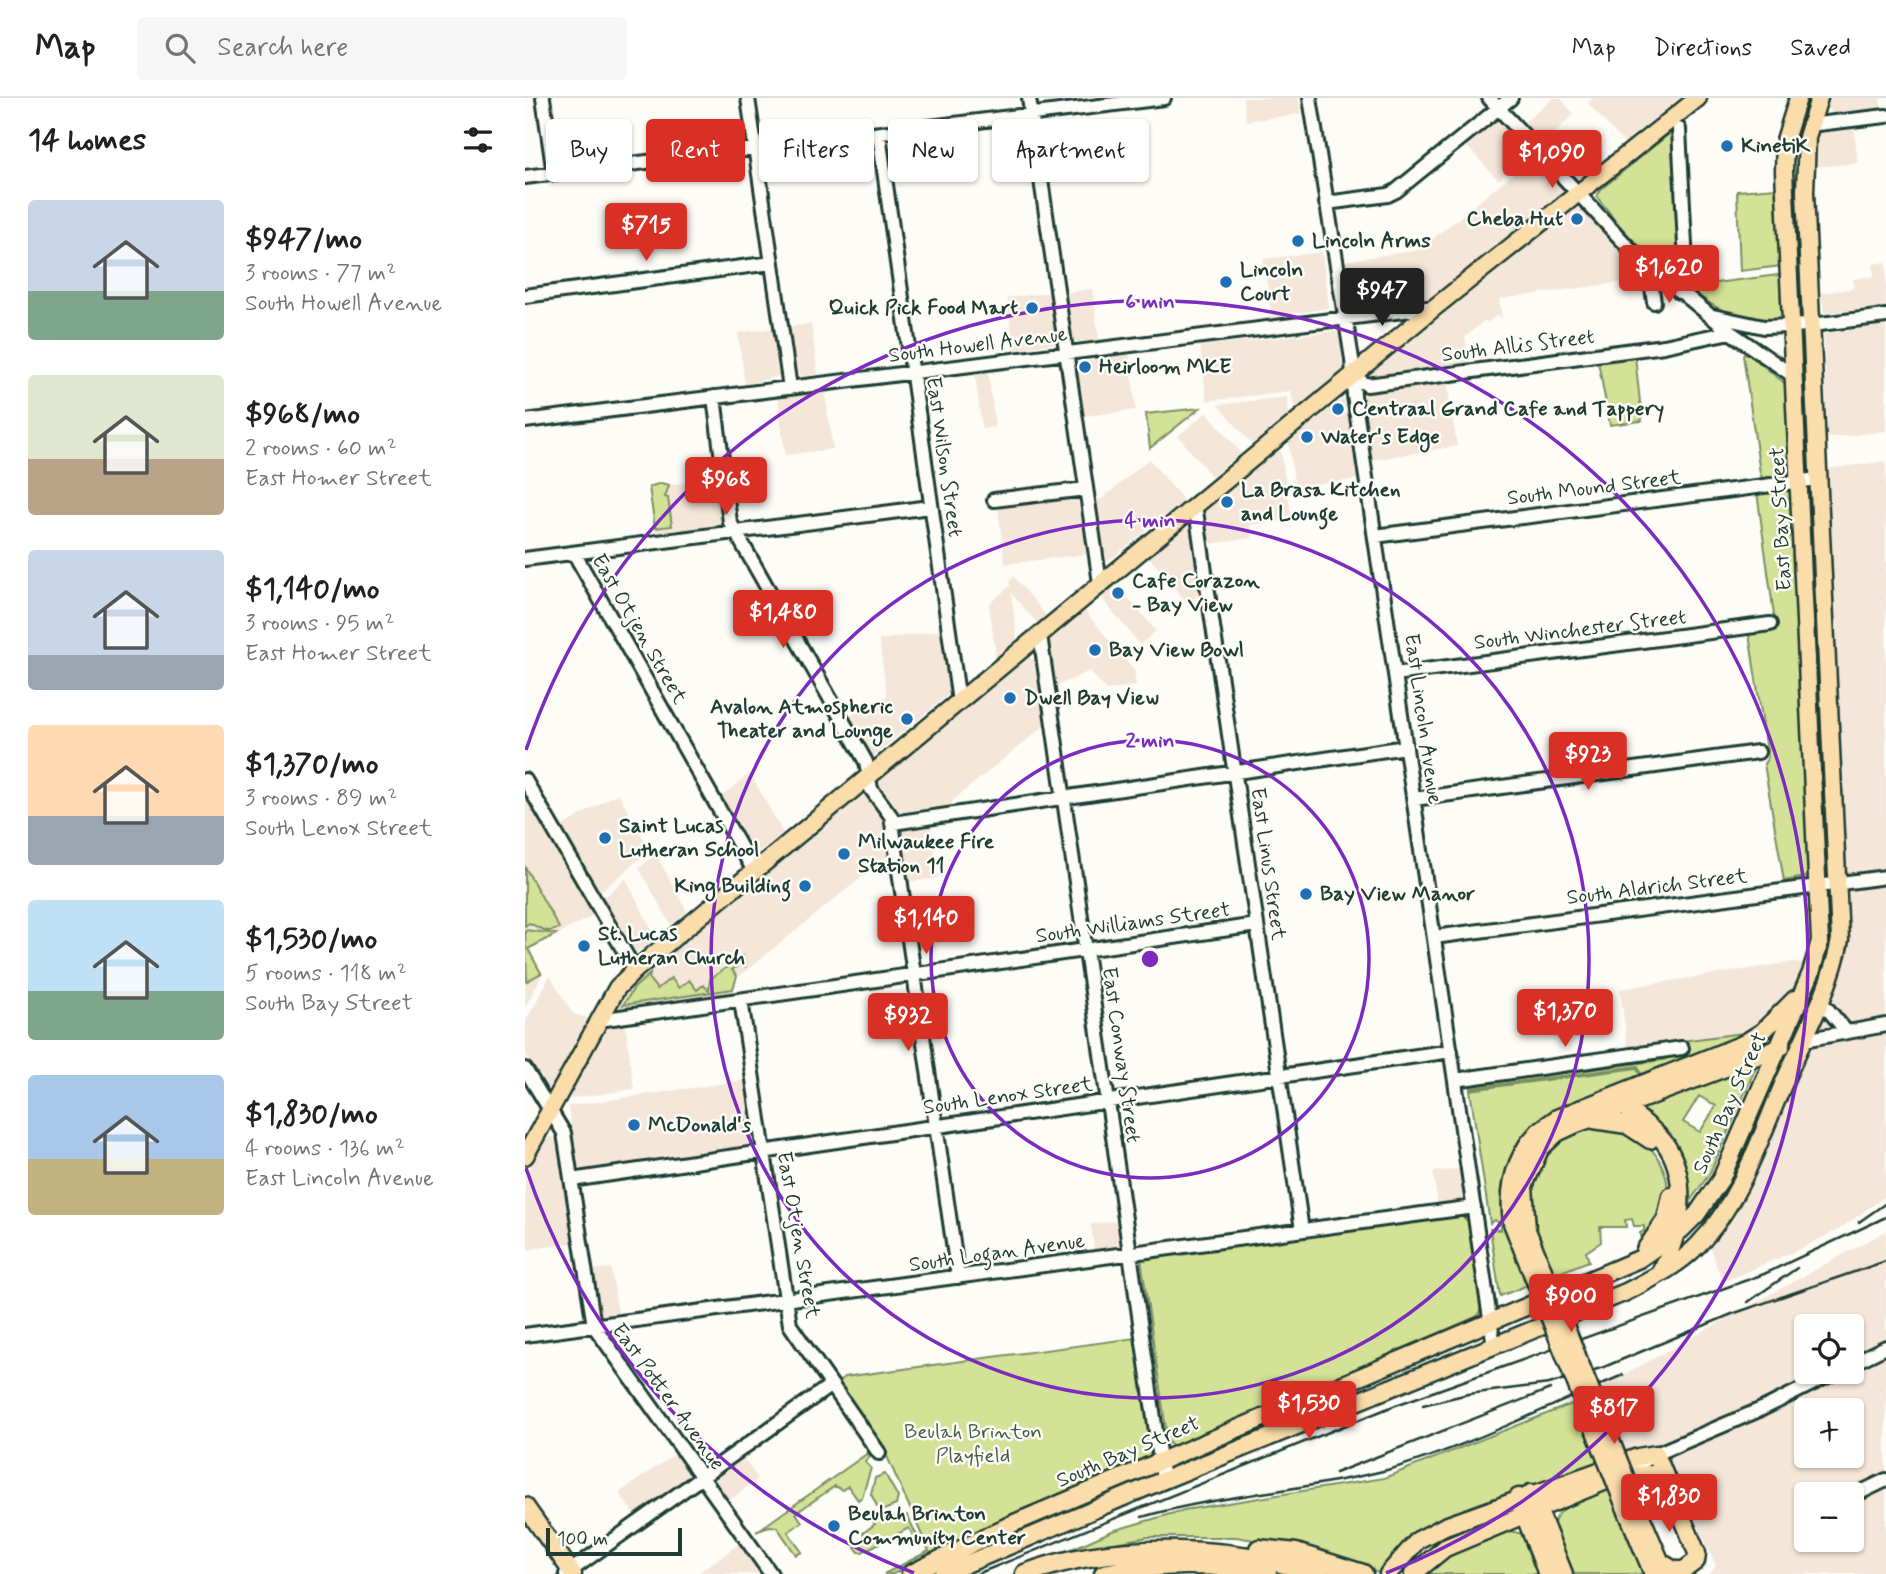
<!DOCTYPE html>
<html lang="en">
<head>
<meta charset="utf-8">
<style>
	:root { --surface:#fff; --page:#f6f6f6; --text:#202124; --muted:#757577; --line:#e0e0e0; --accent:#d93025 }
	body { margin:0; font-family:Mynerve,sans-serif; background:var(--page); color:var(--text); height:100vh; display:flex; flex-direction:column; font-size:26px; white-space:nowrap }
	* { box-sizing:border-box; margin:0 }
	p { font-size:23px; color:var(--muted) }
	.icon { flex:none; width:38px; height:38px; fill:none; stroke:currentColor; stroke-width:2; stroke-linecap:round; stroke-linejoin:round }
	.map { position:relative; flex:1; overflow:hidden }
	.sheet { display:flex; flex-direction:column; background:var(--surface); width:525px }
	.sheet>* { flex:none }
	.guide { position:absolute; left:21px; top:21px; width:665px; height:63px; display:flex; gap:14px }
	.tools { position:absolute; left:1269px; top:1216px; display:grid; gap:14px }
	.tools a { display:grid; place-items:center; width:70px; height:70px; border-radius:7px; background:var(--surface); box-shadow:0 2px 5px #0004; font-size:35px }
	.scale { position:absolute; left:21px; bottom:18px; width:136px; box-sizing:border-box; padding-left:7px; border:4px solid #1f3d34; border-top:0; font-size:19px; line-height:24px; white-space:nowrap; color:#1f3d34; -webkit-text-stroke:5px #fdfcf7; paint-order:stroke }
	.price { position:absolute; translate:-50% -60px; padding:0 16px; border-radius:7px; background:var(--accent); color:#fff; font-size:23px; line-height:46px; filter:drop-shadow(0 2px 4px #0008) }
	.price::after { content:''; position:absolute; left:50%; top:42px; width:21px; height:16px; margin-left:-10px; background:inherit; clip-path:polygon(0 0,100% 0,50% 100%) }
	.price.on { background:#222; color:#fff }
	ul { padding:0; list-style:none }
	li { display:flex; align-items:center; gap:21px; height:175px; padding:0 28px }
	li span { display:grid; place-items:center; flex:none; width:196px; height:140px; border-radius:7px; color:#555 }
	li>.icon { margin-inline-start:auto }
	span .icon { width:84px; height:84px; fill:#fffc; stroke-width:1 }
	li b { font-size:30px }
	h2 { display:flex; justify-content:space-between; align-items:center; height:84px; padding:0 28px; font-size:30px }
	.pill { padding:0 24px; border-radius:7px; background:var(--surface); box-shadow:0 2px 5px #0004; font-size:24px; line-height:63px }
	.pill.on { background:var(--accent); color:#fff }
	header { display:flex; align-items:center; gap:42px; box-sizing:border-box; height:98px; padding:0 35px; background:var(--surface); border-bottom:2px solid var(--line) }
	header strong { font-size:33px }
	nav { display:flex; gap:38px; margin-inline-start:auto; font-size:24px }
	.search { width:490px; height:63px; background:var(--page); display:flex; align-items:center; gap:18px; box-sizing:border-box; padding:0 24px; border-radius:7px; color:var(--muted); font-size:26px }
	main { display:flex; flex:1; min-height:0 }
	.map>svg:first-child { display:block }
	.built { fill:#f4e6d8; fill-rule:evenodd }
	.green { fill:#d3e296; stroke:#799065; stroke-width:2; fill-rule:evenodd }
	.lines { fill:none; stroke-linecap:round; stroke-linejoin:round }
	.minor-casing { stroke:#1f3d34; stroke-width:18 }
	.major-casing { stroke:#1f3d34; stroke-width:21 }
	.highway-casing { stroke:#1f3d34; stroke-width:23 }
	.minor { stroke:#fdfcf7; stroke-width:12 }
	.major { stroke:#fbddab; stroke-width:16 }
	.highway { stroke:#fbddab; stroke-width:18 }
	.rail { stroke:#1f3d34; stroke-width:2.5 }
	.major-bridge-casing { stroke:#1f3d34; stroke-width:21; stroke-linecap:butt }
	.major-bridge { stroke:#fbddab; stroke-width:16 }
	.ring { fill:none; stroke:#7b2cbf; stroke-width:3.5 }
	.poi-dot { fill:#1f6fb2; stroke:#fdfcf7; stroke-width:2.5 }
	.labels { text-anchor:middle; dominant-baseline:central; stroke-width:5; stroke-linejoin:round; paint-order:stroke }
	.poi-label { font-size:21px; font-weight:bold; fill:#1f3d34; stroke:#fdfcf7; text-anchor:start }
	.street-label { font-size:21px; fill:#1f3d34; stroke:#fdfcf7 }
	.park-label { font-size:21px; fill:#435e48; stroke:#fdfcf7 }
	.centre { fill:#7b2cbf; stroke:#fdfcf7; stroke-width:3.5 }
	.ring-label { font-size:21px; text-anchor:middle; font-weight:bold; fill:#7b2cbf; stroke:#fdfcf7; stroke-width:5; stroke-linejoin:round; paint-order:stroke }
</style>
</head>
<body>
<header>
<strong>Map</strong>
<div class="search"><svg class="icon" aria-label="search" viewBox="0 0 24 24"><circle cx="10" cy="10" r="6"/><path d="M15 15l6 6"/></svg>Search here</div>
<nav><a>Map</a><a>Directions</a><a>Saved</a></nav>
</header>
<main>
<section class="sheet">
<h2>14 homes<svg class="icon" aria-label="filters" viewBox="0 0 24 24"><path d="M4 7h16M4 17h16"/><circle cx="9" cy="7" r="2"/><circle cx="15" cy="17" r="2"/></svg></h2>
<ul>
<li><span style="background:linear-gradient(#c9d6e8 65%,#7fa58c 0)"><svg class="icon" aria-label="home" viewBox="0 0 24 24"><path d="M3 11l9-7 9 7M6 9v11h12V9"/></svg></span><div><b>$947/mo</b><p>3 rooms · 77 m²</p><p>South Howell Avenue</p></div></li>
<li><span style="background:linear-gradient(#dfe7d0 60%,#b9a48a 0)"><svg class="icon" aria-label="home" viewBox="0 0 24 24"><path d="M3 11l9-7 9 7M6 9v11h12V9"/></svg></span><div><b>$968/mo</b><p>2 rooms · 60 m²</p><p>East Homer Street</p></div></li>
<li><span style="background:linear-gradient(#c9d6e8 75%,#9aa5b1 0)"><svg class="icon" aria-label="home" viewBox="0 0 24 24"><path d="M3 11l9-7 9 7M6 9v11h12V9"/></svg></span><div><b>$1,140/mo</b><p>3 rooms · 95 m²</p><p>East Homer Street</p></div></li>
<li><span style="background:linear-gradient(#ffd9b3 65%,#9aa5b1 0)"><svg class="icon" aria-label="home" viewBox="0 0 24 24"><path d="M3 11l9-7 9 7M6 9v11h12V9"/></svg></span><div><b>$1,370/mo</b><p>3 rooms · 89 m²</p><p>South Lenox Street</p></div></li>
<li><span style="background:linear-gradient(#bfe0f5 65%,#7fa58c 0)"><svg class="icon" aria-label="home" viewBox="0 0 24 24"><path d="M3 11l9-7 9 7M6 9v11h12V9"/></svg></span><div><b>$1,530/mo</b><p>5 rooms · 118 m²</p><p>South Bay Street</p></div></li>
<li><span style="background:linear-gradient(#a9c7e8 60%,#c2b280 0)"><svg class="icon" aria-label="home" viewBox="0 0 24 24"><path d="M3 11l9-7 9 7M6 9v11h12V9"/></svg></span><div><b>$1,830/mo</b><p>4 rooms · 136 m²</p><p>East Lincoln Avenue</p></div></li>
</ul>
</section>
<div class="map">
<svg width="1361" height="1476" viewBox="0 0 1361 1476">
	<rect width="100%" height="100%" fill="#fdfcf7"/>
	<filter id="ink" filterUnits="userSpaceOnUse"><feTurbulence type="fractalNoise" baseFrequency=".0143" numOctaves="2"/><feDisplacementMap in="SourceGraphic" scale="14" xChannelSelector="R" yChannelSelector="G"/><feConvolveMatrix kernelMatrix="1 2 1 2 8 2 1 2 1" color-interpolation-filters="sRGB"/></filter>
	<g filter="url(#ink)">
		<path class="built" d="M718,0h56l2,16 -55,7z
			M1029,0h6l14,16 -19,18 34,39 -10,8 -5,-1 -52,-54z
			M1068,0h87l-56,45 -36,-40z
			M1304,0h51l1,10 -48,5 -6,-5z
			M972,22l32,33 -31,27 -32,-35z
			M1329,30l4,35 -43,4 3,-34z
			M1009,59l29,30 -1,7 -131,104 -73,11 -6,-3 -8,-45 75,-11z
			M1052,110l6,1 28,34 37,33 -2,3 -147,20 3,19 -4,-4 -11,9 -2,-3 -20,17 5,28 -100,12 1,-5 44,-34 1,-5z
			M797,154l7,56 -57,9 -9,-58z
			M1361,164v45l-62,6 -3,-20 30,-4 3,-2 -1,-8 21,-3 -1,-12z
			M567,191l7,51 -25,2 -3,-4 -7,-45z
			M526,194l6,51 -43,7 -7,-52z
			M286,226l7,50 -16,3 -6,-4 -7,-46z
			M1361,226v107l-59,7 -3,-104z
			M249,230l6,48 -35,8 -7,-51z
			M811,233l4,5 3,34 -42,36h-7l-3,-15 -84,10 -7,-55z
			M604,256l7,56 -52,6 -7,-53z
			M463,274l7,55 -13,2 -7,-56z
			M922,283l10,65 -86,14 -8,-67z
			M300,295l8,56 -48,6 -7,-57z
			M762,299l2,16 -37,31 -34,-39z
			M819,300l14,81 -63,8 -7,-46z
			M682,314l34,41 -29,24 -34,-41z
			M755,350l12,72 -42,5 2,13 -43,6 -3,-35z
			M624,361l35,42 -77,61 -11,-62 6,-1z
			M1361,363v735l-47,33 -35,18 -81,35 -15,-39 100,-198 33,-72 8,-28 -21,-476z
			M192,382l6,41 -4,5 -63,8 -7,-47z
			M552,401l10,55 -82,10 -7,-56z
			M659,429h6l2,5 9,61 -13,11 -39,-47z
			M489,479l32,38 -9,8 -26,-30 6,46 -21,18 -7,-53 21,-18 -1,-5z
			M591,485l40,48 -16,14 -40,-49z
			M559,512l50,60 2,16 -30,4 -16,-19 -36,16 -6,-47z
			M418,532l6,64 -77,63 -24,-40 39,-21 -8,-56z
			M503,559l7,3 10,65 -93,76 1,5 -53,6 -21,-25v-7z
			M225,675l33,60 -27,21 -35,-57z
			M0,695l69,122 -64,34 13,24 -18,34z
			M93,695l32,57 -51,43 -38,-66z
			M335,698l7,1 15,20 6,39 -151,122 -9,17 -103,15 -6,-2v-6l16,-21z
			M406,727l7,53 -30,4 -7,-51z
			M131,756l31,58 -16,13 -32,-57z
			M101,781l30,59 -21,16 -33,-55z
			M1269,864l11,4 -17,32 -37,34 -123,18 -8,-61z
			M25,878l23,38 15,4 -36,68 -5,2 -22,-34v-31z
			M100,926l9,65 -67,10 37,-69z
			M222,982l8,58 -2,7 -170,25 -6,-4 -9,-60z
			M27,1038l6,6 15,101 -48,7v-74l20,-37z
			M935,1071l3,31 -25,5 -5,-33z
			M593,1123l1,25 -25,5 -3,-27z
			M1361,1133v343h-176l6,-8 -54,-121 -37,10 -27,-66zM1281,1228h45v46h-45zM1281,1312h45v46h-45zM1281,1396h45v46h-45z
			M86,1170l7,46 -14,2 -5,-4 -6,-42z
			M150,1356l13,18 -1,6 -52,38 -16,-23z
			M218,1359l15,22 -30,22 -13,-23z
			M215,1445l22,31h-65z"/>
		<path class="green" d="M1149,32l9,144 -4,5 -50,-42 -32,-40 3,-7z
			M1252,90l4,78 -41,5 -3,-80z
			M1253,177l4,2 1,40 -3,4c-34,5 -65,-12 -90,-32l2,-3z
			M1220,253l42,34 4,86 -5,5 -24,2 -2,-5 -17,-118z
			M1110,258l7,65 -32,4 -12,-64z
			M675,310l-50,40 -4,-34z
			M136,385l8,2 -4,12 3,1 4,28 -17,2 -6,-41z
			M1264,391l21,387 -26,5 -20,-117 4,-7 -19,-123 27,-4 -19,-138z
			M0,769l34,61c-13,8 -21,-2 -30,-5l-4,3z
			M0,832l31,4 -28,15 13,24 -14,8z
			M218,858l2,10 -4,-3 -9,7 5,6 -4,13 -110,16 11,-17 16,-14 -1,5 8,10 14,-11 8,10 10,-8 8,10 6,-5 6,5 1,-11z
			M1218,935l-30,16 -71,27 -4,-10 -167,22v-3l192,-25 22,-8 -11,-10z
			M1234,962l-49,113 -24,34 -1,-14 -50,-85zM1174,998l17,10 -16,26 -17,-10z
			M1112,970l4,9c-60,23 -101,28 -133,89l31,-1c75,-101 177,21 103,72l-2,-4 4,-2v-5h-10l-2,-7 -7,1 1,7h-26l1,15 -15,10 3,9 -89,35 -10,-67 11,1v-5l-6,-5 -5,3 -20,-133z
			M936,1118l7,5 13,86 -3,9 -302,130 -8,-3 -27,-184z
			M610,1240l17,112 -3,8 -171,73 -85,43h-9l45,-23 -47,-106 -44,-62 6,-6z
			M1049,1305l26,62 -158,55 -60,54 -93,-28 -53,-9h-88l-83,15 47,-21 72,-21 200,-32z
			M343,1355l2,4 -5,5 6,6 -9,29 -4,3 -10,-14 -6,4 -7,-4 -39,27 6,9 -14,10 14,20 -6,3 -19,-28 -8,-1 -13,6z
			M360,1376l13,23 -2,8 -12,5 -7,-4 -6,-12 4,-16z
			M1084,1389l35,87h-74l-17,-49c7,-23 35,-29 56,-38z
			M382,1417l10,21 -3,2 -5,-10 -47,24h-3l-4,-5 11,-9 -3,-5 12,-9 -3,-4z
			M982,1432l19,5 18,39h-123l19,-16z"/>
		<g class="lines">
			<g class="minor-casing">
				<path id="minor" d="M18,0l11,76
					M223,0l42,290
					M504,0l71,485
					M785,0l42,261 2,37 140,950
					M964,0l144,154 97,80 65,45
					M1284,27l77,-9
					M1154,31l8,154 -8,9
					M354,37l80,567
					M0,79l639,-79
					M801,105l62,-8 8,-4 115,-93
					M0,198l247,-33
					M1129,204l-3,-21 7,-8
					M1188,218l51,11 48,-2 74,-9
					M828,278l14,9 297,-39 66,-14
					M189,299l16,125 136,240 5,27 20,27 67,461
					M0,323l910,-114
					M469,402l92,-11
					M670,406l107,726
					M850,438l443,-57
					M49,455l180,318
					M0,461l405,-52
					M515,537l123,845
					M870,576l375,-50
					M0,682l110,190
					M889,701l344,-47
					M368,725l513,-76
					M909,839l452,-60
					M216,902l49,325 89,128
					M1295,902l26,31
					M74,922l658,-95
					M1279,942l82,-15
					M0,971l39,64 30,193 177,248
					M930,982l227,-32
					M46,1082l880,-129
					M0,1237l949,-128
					M1326,1266l35,-17
					M1097,1376l34,-20 108,-46 72,-36
					M1326,1399l35,-17
					M41,1476l265,-189"/>
			</g>
			<g class="major-casing">
				<path id="major" d="M1091,1006l7,2c14,11 30,22 41,36 27,37 17,93 -4,130
					M1069,1022l33,5 23,15
					M1003,1046l11,-13 18,-13 186,-74 19,-12 33,-33
					M1015,1051l17,-16 17,-8 207,-78
					M0,1058l92,-168 18,-18 800,-663 263,-209
					M1120,1152l21,-31 5,-23
					M0,1408l48,68
					M1113,1411l27,63
					M1103,1416l25,60
					M385,1476l102,-50 627,-265 42,-29 16,-16 24,-35 90,-206 9,-32 -36,-770 1,-31 13,-42
					M418,1476l216,-92 467,-190c25,-13 52,-26 72,-47 43,-44 63,-110 87,-165 20,-45 46,-92 55,-140l-35,-748 2,-55 12,-39
					M863,1476l30,-34 27,-14 193,-69 18,-3 41,99 -1,8 -12,9h-10l-13,-8
					M888,1476l32,-26 173,-72 34,-2 17,11"/>
			</g>
			<g class="highway-casing">
				<path id="highway" d="M1006,1396l32,80
					M994,1400l29,76
					M734,1451l37,4 67,21
					M500,1476c85,-33 209,-29 294,0
					M579,1476c51,-11 113,-13 163,0"/>
			</g>
			<use href="#minor" class="minor"/>
			<use href="#major" class="major"/>
			<use href="#highway" class="highway"/>
			<path class="rail" d="M1334,1124l27,-19
				M1223,1204l49,-34
				M898,1307l45,-11 81,-10 55,-17 128,-53 154,-53
				M810,1375l215,-84
				M617,1419c80,-23 164,-26 245,-47 76,-21 161,-64 236,-95
				M452,1476l419,-169 368,-131 122,-57"/>
			<g class="major-bridge-casing">
				<path id="major-bridge" d="M1003,1046c-16,25 -20,49 -16,79l116,291
					M1015,1051l-16,37 3,44 111,279"/>
			</g>
			<use href="#major-bridge" class="major-bridge"/>
		</g>
	</g>
	<g class="ring">
		<circle cx="625" cy="861" r="219"/>
		<circle cx="625" cy="861" r="439"/>
		<path d="M389 1475A658 658 0 0 1 1 1070M1 652A658 658 0 1 1 861 1475"/>
	</g>
	<g class="poi-dot">
		<circle cx="1202" cy="48" r="7"/>
		<circle cx="1052" cy="121" r="7"/>
		<circle cx="773" cy="143" r="7"/>
		<circle cx="701" cy="184" r="7"/>
		<circle cx="507" cy="210" r="7"/>
		<circle cx="560" cy="269" r="7"/>
		<circle cx="813" cy="311" r="7"/>
		<circle cx="782" cy="339" r="7"/>
		<circle cx="702" cy="404" r="7"/>
		<circle cx="593" cy="495" r="7"/>
		<circle cx="570" cy="552" r="7"/>
		<circle cx="485" cy="600" r="7"/>
		<circle cx="382" cy="621" r="7"/>
		<circle cx="80" cy="740" r="7"/>
		<circle cx="319" cy="756" r="7"/>
		<circle cx="280" cy="788" r="7"/>
		<circle cx="781" cy="796" r="7"/>
		<circle cx="59" cy="848" r="7"/>
		<circle cx="109" cy="1027" r="7"/>
		<circle cx="309" cy="1428" r="7"/>
	</g>
	<g class="labels">
		<g class="poi-label">
			<text x="1216" y="48">KinetiK</text>
			<text x="1038" y="121" text-anchor="end">Cheba Hut</text>
			<text x="787" y="143">Lincoln Arms</text>
			<text x="715" y="172">Lincoln<tspan x="715" dy="24">Court</tspan></text>
			<text x="493" y="210" text-anchor="end">Quick Pick Food Mart</text>
			<text x="574" y="269">Heirloom MKE</text>
			<text x="827" y="311">Centraal Grand Cafe and Tappery</text>
			<text x="796" y="339">Water's Edge</text>
			<text x="716" y="392">La Brasa Kitchen<tspan x="716" dy="24">and Lounge</tspan></text>
			<text x="607" y="483">Cafe Corazon<tspan x="607" dy="24">- Bay View</tspan></text>
			<text x="584" y="552">Bay View Bowl</text>
			<text x="499" y="600">Dwell Bay View</text>
			<text x="368" y="609" text-anchor="end">Avalon Atmospheric<tspan x="368" dy="24">Theater and Lounge</tspan></text>
			<text x="94" y="728">Saint Lucas<tspan x="94" dy="24">Lutheran School</tspan></text>
			<text x="333" y="744">Milwaukee Fire<tspan x="333" dy="24">Station 11</tspan></text>
			<text x="266" y="788" text-anchor="end">King Building</text>
			<text x="795" y="796">Bay View Manor</text>
			<text x="73" y="836">St. Lucas<tspan x="73" dy="24">Lutheran Church</tspan></text>
			<text x="123" y="1027">McDonald's</text>
			<text x="323" y="1416">Beulah Brinton<tspan x="323" dy="24">Community Center</tspan></text>
		</g>
		<g class="street-label">
			<text transform="translate(453 247) rotate(-7)">South Howell Avenue</text>
			<text transform="translate(993 248) rotate(-7)">South Allis Street</text>
			<text transform="translate(419 359) rotate(82)">East Wilson Street</text>
			<text transform="translate(1069 390) rotate(-7)">South Mound Street</text>
			<text transform="translate(1256 421) rotate(-93)">East Bay Street</text>
			<text transform="translate(114 531) rotate(60)">East Otjen Street</text>
			<text transform="translate(1055 532) rotate(-7)">South Winchester Street</text>
			<text transform="translate(898 621) rotate(82)">East Lincoln Avenue</text>
			<text transform="translate(743 766) rotate(82)">East Linus Street</text>
			<text transform="translate(1132 789) rotate(-7)">South Aldrich Street</text>
			<text transform="translate(608 825) rotate(-8)">South Williams Street</text>
			<text transform="translate(596 957) rotate(82)">East Conway Street</text>
			<text transform="translate(483 998) rotate(-8)">South Lenox Street</text>
			<text transform="translate(1205 1005) rotate(-66)">South Bay Street</text>
			<text transform="translate(273 1137) rotate(80)">East Otjen Street</text>
			<text transform="translate(472 1155) rotate(-8)">South Logan Avenue</text>
			<text transform="translate(143 1299) rotate(54)">East Potter Avenue</text>
			<text transform="translate(603 1354) rotate(-23)">South Bay Street</text>
		</g>
		<g class="park-label">
			<text x="448" y="1334">Beulah Brinton<tspan x="448" dy="24">Playfield</tspan></text>
		</g>
	</g>
	<circle cx="625" cy="861" r="10" class="centre"/>
	<g class="ring-label">
		<text x="625" y="210">6 min</text>
		<text x="625" y="429">4 min</text>
		<text x="625" y="649">2 min</text>
	</g>
</svg>
<div class="tools">
<a><svg class="icon" aria-label="locate" viewBox="0 0 24 24"><circle cx="12" cy="12" r="6"/><path d="M12 2v4M12 18v4M2 12h4M18 12h4"/></svg></a>
<a>+</a>
<a>−</a>
</div>
<div class="scale">100 m</div>
<b class="price" style="left:1027px;top:92px">$1,090</b>
<b class="price" style="left:121px;top:165px">$715</b>
<b class="price" style="left:1144px;top:207px">$1,620</b>
<b class="price on" style="left:857px;top:230px">$947</b>
<b class="price" style="left:201px;top:419px">$968</b>
<b class="price" style="left:258px;top:552px">$1,480</b>
<b class="price" style="left:1063px;top:694px">$923</b>
<b class="price" style="left:401px;top:858px">$1,140</b>
<b class="price" style="left:1040px;top:951px">$1,370</b>
<b class="price" style="left:383px;top:955px">$932</b>
<b class="price" style="left:1046px;top:1236px">$900</b>
<b class="price" style="left:784px;top:1343px">$1,530</b>
<b class="price" style="left:1089px;top:1348px">$817</b>
<b class="price" style="left:1144px;top:1436px">$1,830</b>
<div class="guide">
<a class="pill">Buy</a>
<a class="pill on">Rent</a>
<a class="pill">Filters</a>
<a class="pill">New</a>
<a class="pill">Apartment</a>
</div>
</div>
</main>
</body>
</html>
